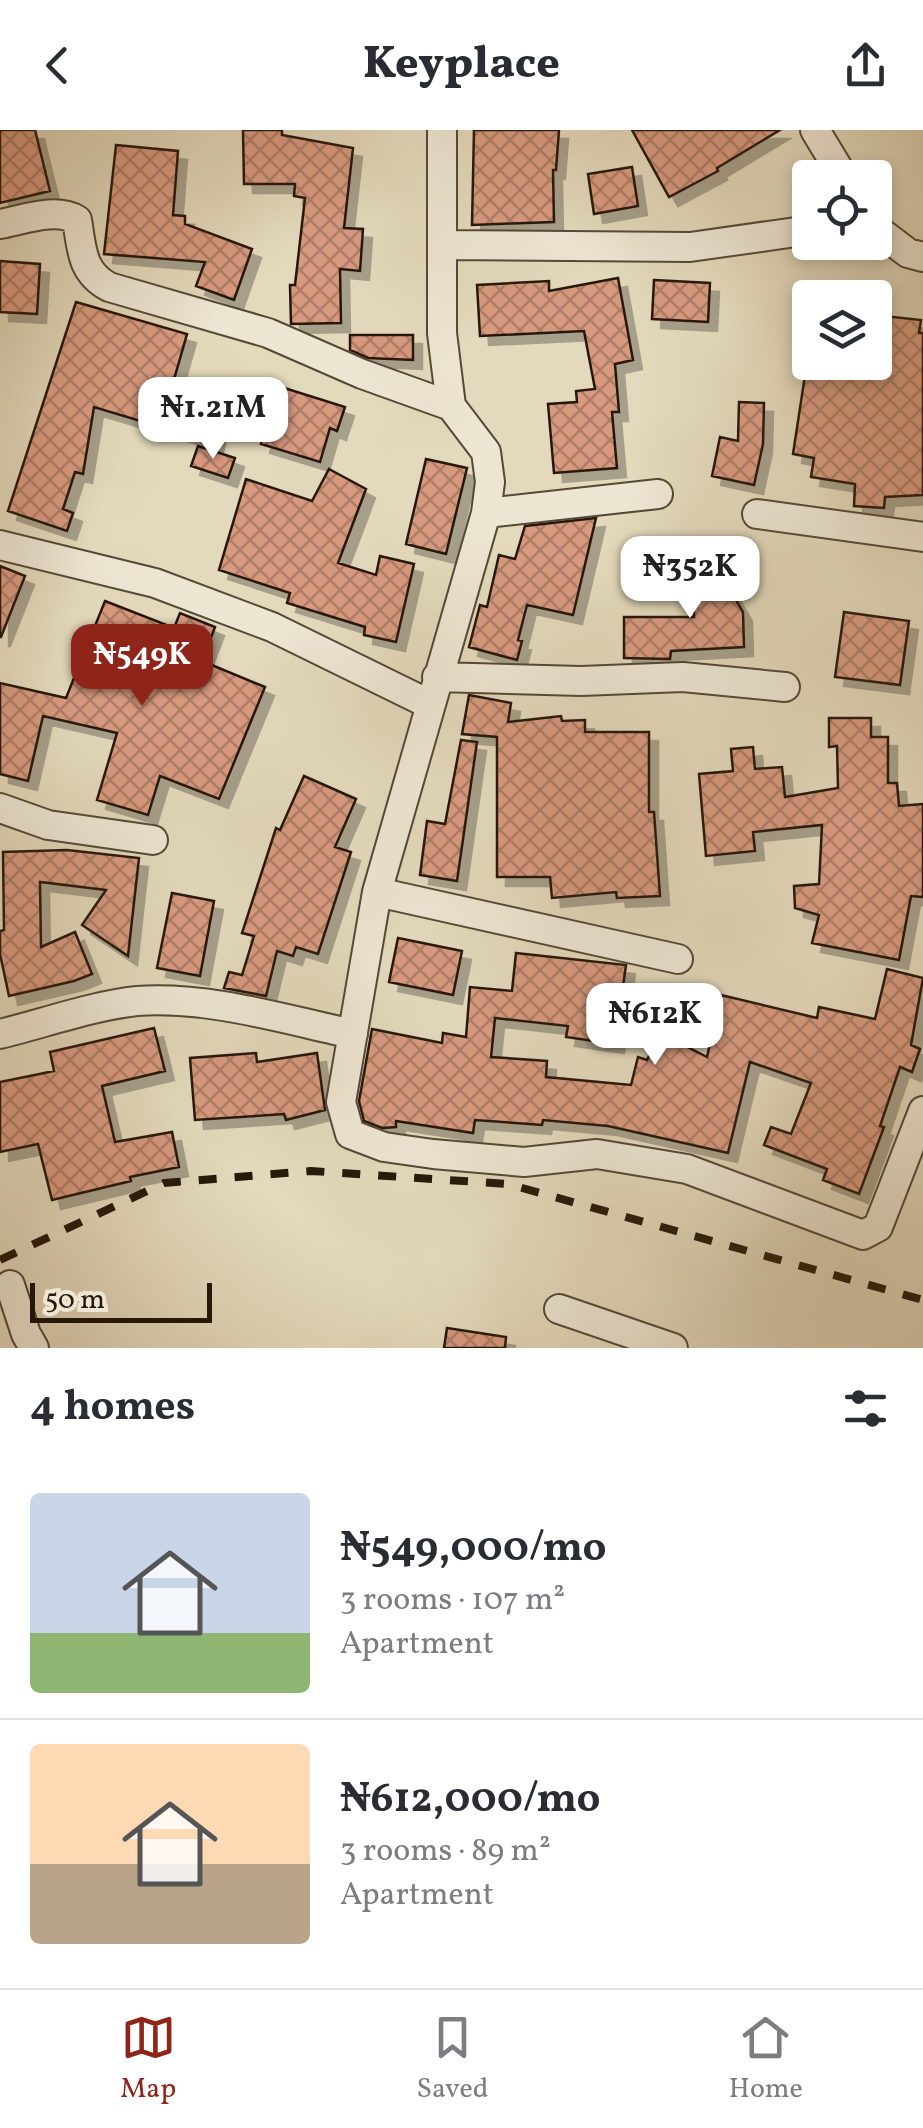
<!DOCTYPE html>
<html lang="en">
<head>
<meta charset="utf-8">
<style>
	:root { --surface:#fff; --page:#f7f7f7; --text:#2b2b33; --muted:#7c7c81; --line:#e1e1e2; --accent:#8f2418 }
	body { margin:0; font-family:Vollkorn,serif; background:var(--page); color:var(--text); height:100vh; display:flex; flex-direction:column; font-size:38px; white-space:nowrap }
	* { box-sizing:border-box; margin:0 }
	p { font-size:32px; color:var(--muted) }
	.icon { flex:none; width:55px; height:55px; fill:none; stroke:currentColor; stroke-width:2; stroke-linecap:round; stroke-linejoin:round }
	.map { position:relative; height:1218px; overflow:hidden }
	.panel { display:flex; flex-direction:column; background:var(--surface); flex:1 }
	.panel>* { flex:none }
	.buttons { position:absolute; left:792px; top:30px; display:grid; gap:20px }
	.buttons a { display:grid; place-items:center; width:100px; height:100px; border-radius:10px; background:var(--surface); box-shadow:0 5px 15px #0003; font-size:50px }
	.scale { position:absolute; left:30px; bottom:25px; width:182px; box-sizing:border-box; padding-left:10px; border:5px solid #26190a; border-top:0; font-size:28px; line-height:35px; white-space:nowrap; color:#26190a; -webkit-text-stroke:8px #ede6d3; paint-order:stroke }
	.price { position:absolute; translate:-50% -85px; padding:0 22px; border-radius:20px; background:#fff; color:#222; font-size:32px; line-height:65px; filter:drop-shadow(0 2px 5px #0008) }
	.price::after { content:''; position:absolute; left:50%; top:60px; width:30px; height:22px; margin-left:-15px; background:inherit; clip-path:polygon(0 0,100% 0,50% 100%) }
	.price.selected { background:var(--accent); color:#fff }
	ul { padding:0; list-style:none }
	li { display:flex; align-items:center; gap:30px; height:250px; padding:0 30px }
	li+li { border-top:2px solid var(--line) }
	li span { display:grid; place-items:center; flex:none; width:280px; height:200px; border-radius:10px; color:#555 }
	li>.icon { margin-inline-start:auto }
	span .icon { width:120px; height:120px; fill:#fffc; stroke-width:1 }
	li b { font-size:42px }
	h2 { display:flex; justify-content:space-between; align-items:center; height:120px; padding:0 30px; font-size:42px }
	header { display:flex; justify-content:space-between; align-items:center; height:130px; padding:0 30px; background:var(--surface); font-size:45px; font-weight:800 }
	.tabs { display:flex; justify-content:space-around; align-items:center; height:140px; border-top:2px solid var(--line); background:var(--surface); font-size:28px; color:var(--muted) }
	.tabs a { display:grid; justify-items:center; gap:5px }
	.tabs .selected { color:var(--accent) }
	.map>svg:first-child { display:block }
	.building { fill:url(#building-cross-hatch); stroke:#26190a; stroke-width:2.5; filter:url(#shadow) }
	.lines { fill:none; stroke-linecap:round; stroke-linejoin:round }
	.street-casing { stroke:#554936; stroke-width:32 }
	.street { stroke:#ede6d3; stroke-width:28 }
	.rail { stroke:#26190a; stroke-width:8; stroke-dasharray:18 18; stroke-linecap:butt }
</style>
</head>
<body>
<header><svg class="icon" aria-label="back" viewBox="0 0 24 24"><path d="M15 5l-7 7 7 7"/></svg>Keyplace<svg class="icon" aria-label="share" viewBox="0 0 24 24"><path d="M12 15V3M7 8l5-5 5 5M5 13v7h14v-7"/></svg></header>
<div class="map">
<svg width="923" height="1218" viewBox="0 0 923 1218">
	<defs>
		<pattern id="building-cross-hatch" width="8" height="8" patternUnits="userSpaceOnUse" patternTransform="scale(2.5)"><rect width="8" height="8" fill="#d89a7f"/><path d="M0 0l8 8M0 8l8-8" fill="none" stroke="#af7d66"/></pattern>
		<filter id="shadow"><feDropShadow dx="9" dy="9" stdDeviation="0" flood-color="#0004"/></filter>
	</defs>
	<rect width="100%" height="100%" fill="#e3d9bc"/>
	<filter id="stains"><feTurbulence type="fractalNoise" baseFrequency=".002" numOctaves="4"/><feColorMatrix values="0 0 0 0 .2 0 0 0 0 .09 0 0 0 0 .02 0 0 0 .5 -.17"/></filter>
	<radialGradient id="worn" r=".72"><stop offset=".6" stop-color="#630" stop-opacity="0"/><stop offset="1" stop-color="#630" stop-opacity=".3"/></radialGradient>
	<path class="building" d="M0,0h35l15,61 -50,12z
		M243,0h39v5l71,13 -9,80 19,1 -3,42 -20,-2 1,54 -50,1 -1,-39h5l10,-87 -11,-2 1,-12h-51z
		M474,0h85l-3,40h-3l1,52 -82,3z
		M632,0h148l-63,38 1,3 -49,26z
		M116,15l62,6 -5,64 12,1v8l67,25 -18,51 -38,-14 9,-24 -101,-8z
		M632,37l6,39 -44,8 -6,-40z
		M0,131l40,3 -3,50 -37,-2z
		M618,148l15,82 -18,4 4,48h-7l5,56 -63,5 -6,-69 29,-2 -1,-11 19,-2 -11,-58 -104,5 -3,-51 72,-4v10z
		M654,150l56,3 -2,39 -56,-3z
		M76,172l111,32 -18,63 53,16 -8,30 -120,-36 -11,67 -8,-2 -12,37 10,4 -6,18 -59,-20z
		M875,185l46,5 -2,13h4v162l-38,2 -1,11 -30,-2 1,-22 -44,-7 3,-19 -21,-4 14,-92h68z
		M350,205h63v25l-45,-2 -18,-8z
		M278,256l67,21 -8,24 -7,-3 -10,34 -59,-18z
		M739,272l25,1 -1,41 -9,41 -42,-9 8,-39 18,4z
		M198,316l37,12 -7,20 -37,-12z
		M426,329l41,9 -21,86 -40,-10z
		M329,339l37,20 -28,74 38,12 4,-19 34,8 -18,78 -32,-7 1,-8 -78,-24 3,-10 -71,-23 27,-91 66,22z
		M596,388l-23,97 -46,-10 -9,35 4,1 -5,19 -48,-13 11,-42 7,2 12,-52 16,4 10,-33z
		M693,429h19l31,53 1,35 -73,4 -1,8 -46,-1v-41h70z
		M0,436l25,10 -24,61h-1z
		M105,471l69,27 6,-15 35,14 -13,34 63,26 -46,112 -59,-23 -12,39 -51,-15 20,-67 -74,-17 -15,65 -28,-7v-91l66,15z
		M844,482l65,9 -9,64 -65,-8z
		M469,565l42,8 -3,19 53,-6 1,5 23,-1v12h64v80h5l6,84 -43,2 -1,-6 -64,6 -2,-21h-53v-140l-35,-3z
		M829,588h42v19h17v46h9l2,23 24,-2v93l-12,-1 -12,64 -87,-17 7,-28 -24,-7 -1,-22 25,-2 3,-59 -69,7 2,19 -49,5 -7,-82 34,-3 -2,-22 22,-2 2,22 27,-2 3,30 53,-9 -1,-42 -8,1z
		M461,610l16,2 -20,139 -37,-6 7,-54 18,3z
		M304,646l52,23 -21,48 16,5 -33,102 -22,-7 -3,9 -16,-5 -11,45 -42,-8 5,-16 13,3 12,-39 -12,-3 34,-105 4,2z
		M67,720l72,8 -11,98 -46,-31 24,-35 -66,-8 1,65 34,-15 17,42 -18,7 -65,15 -9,-42v-23l4,-1 -1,-78z
		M172,763l42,8 -14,75 -43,-8z
		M398,808l64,13 -9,44 -64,-13z
		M516,823l110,12 -11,79 -49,-7 2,-11 -73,-8 -4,39 56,4 -1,16 85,8 7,-28 9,3 13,-27 47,24 14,-62 96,23 2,-11 56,12 12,-50 36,9 -12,67 9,4 -8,23 -12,-5 -20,59 4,1 -25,67 -36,-14 4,-11 -63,-24 7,-18 20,7 20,-51 -61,-21 -22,91 -120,-27 -65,-6 -1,5 -67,-5 -2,13 -77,-12v6l-14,1 -18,-7 -5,-20 13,-72 70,14 1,-10 23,4 4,-50 42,4z
		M154,898l11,43 -63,15 13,56 57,-10 7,35 -49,10 1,4 -79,19 -14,-56 -38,8v-70l54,-11 -4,-19z
		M256,923l1,9 60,-9 8,57 -39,10 -2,-6 -89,6 -5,-62z
		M447,1198l59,9 -1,11h-61z"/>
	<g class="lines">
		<g class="street-casing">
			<path id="street" d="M442,0v203l9,73 35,46 4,30 -4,31 -109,379 -36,210 9,32 34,13 49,7 91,8 73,-8 90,15 176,66 15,-8 45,-116
				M815,0l29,48
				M0,94c23,-4 56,-17 77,-4 5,29 4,52 32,67l159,46 94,41 89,32
				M875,98l33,25 15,4
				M444,115l246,2 120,-17
				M486,383l172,-19
				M757,384l166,23
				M0,415l155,38 117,44 157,77
				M437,547l144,4 102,-4 102,10
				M0,678l48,17 105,15
				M377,762l301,67
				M0,904c41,-10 96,-29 137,-33 72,-5 146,18 216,33
				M10,1155l16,49 8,14
				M559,1179l114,39"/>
		</g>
		<use href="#street" class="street"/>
		<path class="rail" d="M0,1130l164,-77 147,-12 197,13 415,116"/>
	</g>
	<rect width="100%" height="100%" filter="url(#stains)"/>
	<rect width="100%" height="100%" fill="url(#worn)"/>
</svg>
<div class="buttons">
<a><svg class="icon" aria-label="locate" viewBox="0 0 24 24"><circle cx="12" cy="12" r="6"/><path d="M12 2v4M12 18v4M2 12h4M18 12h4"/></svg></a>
<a><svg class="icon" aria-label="layers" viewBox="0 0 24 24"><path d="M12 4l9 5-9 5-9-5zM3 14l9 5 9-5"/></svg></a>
</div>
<div class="scale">50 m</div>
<b class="price" style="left:213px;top:332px">₦1.21M</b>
<b class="price" style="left:690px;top:491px">₦352K</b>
<b class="price selected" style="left:142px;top:579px">₦549K</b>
<b class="price" style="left:655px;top:938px">₦612K</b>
</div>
<section class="panel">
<h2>4 homes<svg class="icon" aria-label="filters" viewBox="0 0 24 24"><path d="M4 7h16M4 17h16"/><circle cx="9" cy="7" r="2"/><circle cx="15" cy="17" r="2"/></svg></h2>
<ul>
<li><span style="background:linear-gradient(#c9d6e8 70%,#8fb573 0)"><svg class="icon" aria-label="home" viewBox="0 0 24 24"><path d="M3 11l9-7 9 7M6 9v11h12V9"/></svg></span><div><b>₦549,000/mo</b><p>3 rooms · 107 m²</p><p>Apartment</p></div></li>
<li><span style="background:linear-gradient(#ffd9b3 60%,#b9a48a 0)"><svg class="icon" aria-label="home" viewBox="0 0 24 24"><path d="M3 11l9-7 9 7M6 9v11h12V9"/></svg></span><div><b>₦612,000/mo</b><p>3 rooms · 89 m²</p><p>Apartment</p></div></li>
</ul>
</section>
<nav class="tabs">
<a class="selected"><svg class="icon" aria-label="map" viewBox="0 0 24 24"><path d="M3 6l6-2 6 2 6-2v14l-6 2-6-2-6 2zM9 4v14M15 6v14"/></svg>Map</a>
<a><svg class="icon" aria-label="saved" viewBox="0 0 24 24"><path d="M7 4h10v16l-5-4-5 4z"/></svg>Saved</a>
<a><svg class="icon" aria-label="home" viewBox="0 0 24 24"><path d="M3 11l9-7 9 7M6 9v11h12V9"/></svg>Home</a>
</nav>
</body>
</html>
